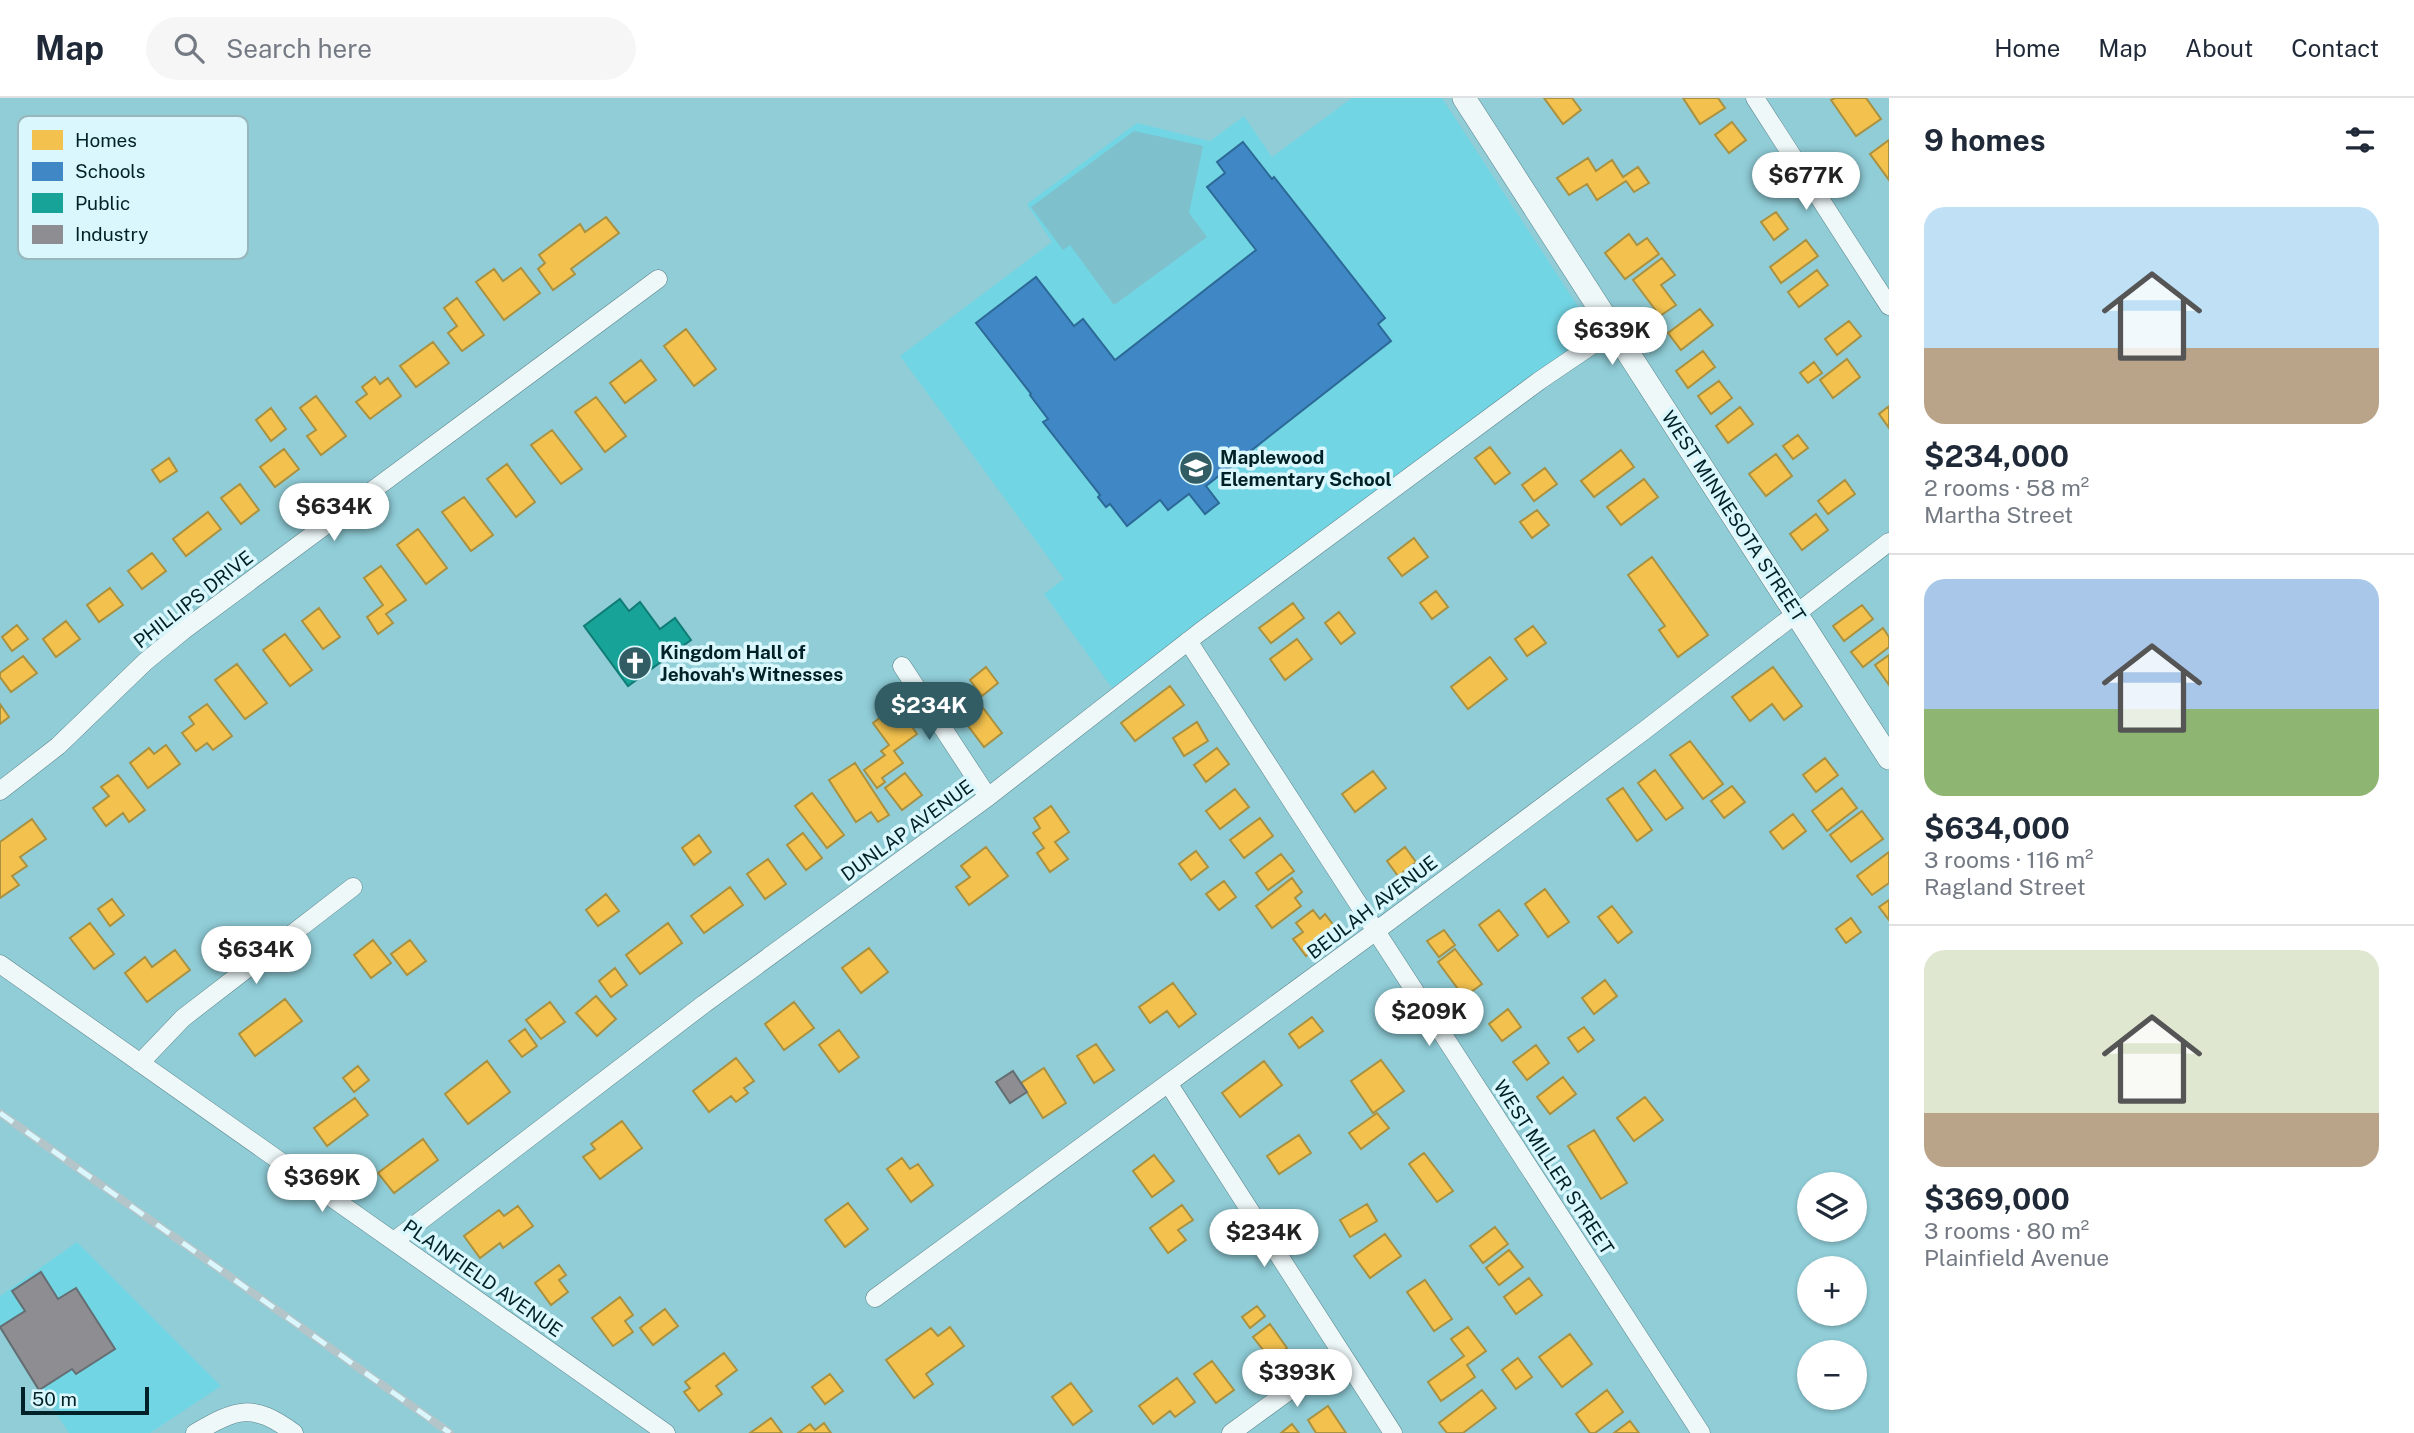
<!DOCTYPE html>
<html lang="en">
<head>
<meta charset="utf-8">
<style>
	:root { --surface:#fff; --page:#f6f6f7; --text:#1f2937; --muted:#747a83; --line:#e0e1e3; --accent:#325d65 }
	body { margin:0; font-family:"Public Sans",sans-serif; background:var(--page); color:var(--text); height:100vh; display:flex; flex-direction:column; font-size:26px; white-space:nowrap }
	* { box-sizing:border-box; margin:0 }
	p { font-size:23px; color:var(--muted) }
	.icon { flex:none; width:38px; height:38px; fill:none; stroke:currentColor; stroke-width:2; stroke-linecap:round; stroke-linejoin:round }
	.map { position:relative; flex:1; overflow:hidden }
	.details { display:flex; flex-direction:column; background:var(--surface); width:525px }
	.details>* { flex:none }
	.tools { position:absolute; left:1797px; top:1074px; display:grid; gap:14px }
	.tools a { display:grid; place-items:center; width:70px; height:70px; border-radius:50%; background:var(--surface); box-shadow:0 2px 5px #0004; font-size:35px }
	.scale { position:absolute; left:21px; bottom:18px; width:128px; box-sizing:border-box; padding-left:7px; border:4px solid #002127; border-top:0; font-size:19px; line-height:24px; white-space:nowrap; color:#002127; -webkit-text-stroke:5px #d9f7fc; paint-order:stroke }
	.price { position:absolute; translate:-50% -60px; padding:0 16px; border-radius:24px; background:#fff; color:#222; font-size:23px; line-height:46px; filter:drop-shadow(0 2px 4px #0008) }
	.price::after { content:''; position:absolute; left:50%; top:42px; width:21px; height:16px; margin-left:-10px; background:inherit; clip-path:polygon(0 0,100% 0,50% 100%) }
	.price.current { background:var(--accent); color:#fff }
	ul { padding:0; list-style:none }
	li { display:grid; align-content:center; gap:14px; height:371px; padding:0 35px }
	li+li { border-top:2px solid var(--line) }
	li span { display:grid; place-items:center; height:217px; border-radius:21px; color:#555 }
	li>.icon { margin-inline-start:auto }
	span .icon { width:126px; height:126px; fill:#fffc; stroke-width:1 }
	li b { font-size:30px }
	h2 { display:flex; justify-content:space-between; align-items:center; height:84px; padding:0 35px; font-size:30px }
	header { display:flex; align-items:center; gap:42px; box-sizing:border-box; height:98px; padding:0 35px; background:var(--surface); border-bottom:2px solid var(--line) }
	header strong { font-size:33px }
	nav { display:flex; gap:38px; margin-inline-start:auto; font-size:24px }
	.search { width:490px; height:63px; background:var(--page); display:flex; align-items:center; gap:18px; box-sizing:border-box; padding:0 24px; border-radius:38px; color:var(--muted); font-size:26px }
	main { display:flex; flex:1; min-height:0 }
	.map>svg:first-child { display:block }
	.built { fill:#72d5e4 }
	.green { fill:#7ec0cc }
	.homes { fill:#f2c14e; stroke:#a99142; stroke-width:2 }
	.schools { fill:#3f88c5; stroke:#2c6996; stroke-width:2 }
	.public { fill:#17a398; stroke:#107c76; stroke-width:2 }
	.industry { fill:#8d8d92; stroke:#636d72; stroke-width:2 }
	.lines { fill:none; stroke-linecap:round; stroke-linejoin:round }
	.minor-casing { stroke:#5c848b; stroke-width:19 }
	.tertiary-casing { stroke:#5c848b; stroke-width:24 }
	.minor { stroke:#eef8f9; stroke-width:18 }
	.tertiary { stroke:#eef8f9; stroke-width:23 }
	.rail-casing { stroke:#b4c5c9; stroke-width:8 }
	.rail { stroke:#d9f7fc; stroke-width:5; stroke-dasharray:16; stroke-linecap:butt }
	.labels { text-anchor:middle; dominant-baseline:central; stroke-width:7; stroke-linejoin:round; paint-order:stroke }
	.poi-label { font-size:19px; font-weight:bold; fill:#002127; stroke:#d9f7fc; text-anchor:start }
	.street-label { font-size:19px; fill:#002127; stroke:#d9f7fc }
	.key { fill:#d9f7fc; stroke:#98b7bc; stroke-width:2 }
	.key-label { font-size:19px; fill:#002127 }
</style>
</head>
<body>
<header>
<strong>Map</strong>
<div class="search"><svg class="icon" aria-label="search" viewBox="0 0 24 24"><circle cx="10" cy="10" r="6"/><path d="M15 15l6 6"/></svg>Search here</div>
<nav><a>Home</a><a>Map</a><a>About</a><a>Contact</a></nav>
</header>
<main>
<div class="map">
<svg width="1889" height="1335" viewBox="0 0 1889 1335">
	<rect width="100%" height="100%" fill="#90cdd7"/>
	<path class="built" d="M1352,0h90l152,233 -482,357 -68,-94 20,-15 -164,-223 152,-114 -25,-38 110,-81 73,18 34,-25 28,41z
		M77,1144l144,144 -71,47h-81l-69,-107v-30z"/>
	<path class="green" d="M1134,33l69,15 -14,67 18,24 -93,68 -44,-60 -7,5 -32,-43z"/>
	<path class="homes" d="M1544,0h28l9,12 -18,14z
		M1683,0h35l7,10 -25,16z
		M1835,0h31l15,21 -25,17 -25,-36z
		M1732,24l14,18 -17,13 -14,-18z
		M1889,42v40l-19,-26z
		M1588,60l8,13 16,-11 11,17 15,-10 11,16 -15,9 -8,-11 -29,19 -10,-16 -18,11 -12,-17z
		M1776,114l12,17 -14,11 -13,-18z
		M606,119l13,16 -48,36 4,5 -22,16 -15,-21 7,-6 -6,-8 41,-31 5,8z
		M1629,136l8,11 10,-7 12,16 -34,25 -20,-26z
		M1806,142l12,16 -37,27 -11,-16z
		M1662,160l13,17 -14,10 15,20 -16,11 -27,-36z
		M521,170l19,25 -36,27 -28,-38 18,-13 9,12z
		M1817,172l11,15 -29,22 -11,-15z
		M457,200l27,37 -22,16 -14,-18 9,-7 -13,-18z
		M1700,211l13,16 -32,25 -13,-17z
		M1849,223l12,15 -24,19 -12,-16z
		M686,231l30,40 -22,17 -30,-40z
		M433,244l16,21 -33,24 -16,-21z
		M1703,253l12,16 -27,21 -12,-17z
		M1847,261l13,18 -27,21 -13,-18z
		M641,262l15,20 -31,23 -15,-20z
		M1814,264l8,11 -14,10 -8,-10z
		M375,279l5,7 8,-6 13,18 -31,23 -14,-17 11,-8 -5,-7z
		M1719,283l13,17 -21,16 -13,-18z
		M316,298l30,40 -25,19 -14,-19 9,-6 -16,-22z
		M596,299l30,39 -21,16 -30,-40z
		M1889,308v22l-10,-14z
		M1740,309l13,17 -25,19 -12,-17z
		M271,310l15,21 -15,12 -15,-21z
		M552,332l30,39 -21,15 -30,-39z
		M1798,337l10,13 -15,11 -10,-13z
		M1490,349l20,26 -15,11 -20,-26z
		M284,351l15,20 -24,18 -15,-20z
		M1621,352l13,17 -40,30 -13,-16z
		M1776,356l16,22 -26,20 -17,-22z
		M169,360l8,13 -17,11 -8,-12z
		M507,366l28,38 -19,15 -29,-38z
		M1545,370l12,16 -23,17 -12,-16z
		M1644,381l14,18 -37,28 -14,-18z
		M1845,382l10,14 -27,20 -10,-13z
		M240,386l19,26 -18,14 -20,-26z
		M464,399l29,38 -22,16 -29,-39z
		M1537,412l12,15 -17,13 -12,-16z
		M208,414l13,17 -35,27 -13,-17z
		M1816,416l12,16 -26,20 -12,-16z
		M418,431l29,39 -21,16 -29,-39z
		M1414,440l14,19 -26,19 -14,-18z
		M152,455l14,18 -24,18 -14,-18z
		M1652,459l56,78 -30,22 -19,-27 6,-4 -37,-51z
		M381,468l25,34 -20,14 7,9 -15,11 -11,-17 16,-12 -19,-27z
		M110,490l13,17 -24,17 -12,-17z
		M1436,493l12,16 -16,12 -12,-16z
		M1293,505l11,15 -33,25 -12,-15z
		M1862,507l11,14 -29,22 -11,-15z
		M319,510l21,29 -17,12 -21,-28z
		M1339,514l16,21 -14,11 -16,-21z
		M66,523l14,18 -24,18 -13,-18z
		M17,527l11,14 -16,12 -10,-14z
		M1533,528l13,17 -19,13 -12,-17z
		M1883,530l6,9v10l-26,20 -12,-15z
		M285,536l27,36 -22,16 -27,-36z
		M1297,541l15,20 -27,21 -15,-21z
		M1889,557v30l-14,-20z
		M23,558l14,17 -26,19 -11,-15v-4z
		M1490,559l17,22 -39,30 -17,-22z
		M237,566l30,39 -22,16 -30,-39z
		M986,569l12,16 -16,13 -12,-16z
		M1773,569l29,39 -18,14 -12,-16 -22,17 -18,-24z
		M1170,588l14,19 -49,36 -14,-18z
		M971,594l31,41 -18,14 -31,-41z
		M0,606l9,13 -9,7z
		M207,606l25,32 -19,14 -6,-7 -11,8 -14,-18 12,-9 -5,-7z
		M897,607l20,29 -23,17 9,12 -21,15 3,4 -8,6 -13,-18 21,-15 -4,-4 8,-6 -16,-22z
		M1197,624l11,19 -24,15 -11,-18z
		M1690,643l33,43 -20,15 -33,-44z
		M166,647l14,19 -32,24 -18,-25 19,-15 5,6z
		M1217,650l12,16 -23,18 -12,-17z
		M1825,660l13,17 -22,17 -13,-17z
		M855,665l34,52 -11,7 -7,-10 -15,10 -27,-42z
		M1655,672l28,38 -17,12 -28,-37z
		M1373,673l13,17 -31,24 -13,-18z
		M905,675l17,22 -20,15 -17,-22z
		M118,677l27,35 -16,12 -6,-9 -17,13 -13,-18 16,-12 -8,-9z
		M1732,688l13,16 -21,16 -13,-17z
		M1623,690l29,42 -15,11 -30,-42z
		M1842,690l15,20 -30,23 -15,-20z
		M1235,691l14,18 -29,22 -14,-18z
		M812,695l32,42 -17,13 -32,-42z
		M1051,708l18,26 -14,10 13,17 -18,13 -13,-19 7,-5 -11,-15 7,-5 -6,-10z
		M1862,713l21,28 -32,23 -21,-27z
		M1793,716l13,17 -23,18 -13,-17z
		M1260,720l13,18 -29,22 -14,-18z
		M32,721l14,20 -26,18 7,9 -15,10 7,9 -19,13v-56z
		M803,735l19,25 -16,12 -19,-25z
		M699,737l12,17 -17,13 -12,-17z
		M986,749l22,29 -39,29 -13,-18 14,-10 -9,-11z
		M1405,749l11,15 -18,14 -11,-15z
		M1196,753l12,16 -17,13 -12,-16z
		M1889,754v31l-17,12 -15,-19z
		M1281,756l13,17 -26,19 -12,-17z
		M768,761l18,25 -21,15 -18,-25z
		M1292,780l10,14 -7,6 6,8 -29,22 -16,-22z
		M1224,783l12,16 -17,13 -13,-16z
		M730,789l13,18 -39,28 -13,-17z
		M1545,791l24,33 -21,15 -23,-33z
		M606,796l13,17 -21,15 -12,-16z
		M112,801l12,16 -14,11 -12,-17z
		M1889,802v20l-10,-13z
		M1612,808l20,26 -14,11 -20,-26z
		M1313,812l7,9 5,-5 13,17 -32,25 -13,-17 10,-7 -7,-9z
		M1499,812l19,25 -20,16 -19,-26z
		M1851,820l10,14 -15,11 -10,-14z
		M90,825l24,31 -20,15 -24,-31z
		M668,825l14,20 -42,31 -14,-19z
		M1444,832l11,15 -16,12 -12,-16z
		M373,842l18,23 -20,15 -17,-23z
		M410,842l16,21 -19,14 -16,-21z
		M869,850l19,24 -27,21 -19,-25z
		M1455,851l27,35 -18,13 -26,-35z
		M175,852l15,20 -43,32 -22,-29 20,-16 7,10z
		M615,870l12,17 -16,12 -12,-16z
		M1605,882l12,16 -23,18 -12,-16z
		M1173,885l23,31 -17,13 -12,-16 -17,12 -11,-16z
		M596,898l20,23 -19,17 -21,-23z
		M285,901l17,22 -47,35 -16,-22z
		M550,904l15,20 -24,17 -15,-19z
		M794,904l20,26 -30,22 -19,-26z
		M1508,911l13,18 -19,14 -13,-17z
		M1312,919l11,14 -24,17 -10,-14z
		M1584,929l10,13 -16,12 -10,-14z
		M525,931l12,17 -15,11 -13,-16z
		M839,932l20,27 -20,15 -20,-27z
		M1096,946l18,26 -20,13 -17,-27z
		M1536,947l13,18 -22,17 -14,-18z
		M736,960l18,23 -10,7 4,5 -12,9 -5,-6 -22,16 -16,-21z
		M1381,962l23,31 -31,22 -22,-32z
		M487,963l23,31 -42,32 -23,-30z
		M1264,963l18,24 -42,32 -18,-24z
		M358,968l11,14 -15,12 -11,-14z
		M1044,970l22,35 -23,15 -22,-35z
		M1563,979l13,17 -26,20 -13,-17z
		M1645,999l18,23 -29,21 -17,-23z
		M355,1000l13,17 -41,31 -13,-18z
		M1377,1015l12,15 -28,21 -12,-16z
		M622,1023l20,27 -42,31 -17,-22 12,-8 -4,-5z
		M1594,1032l33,53 -26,16 -33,-53z
		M1299,1037l12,18 -32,21 -12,-18z
		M423,1041l15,21 -44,33 -16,-20z
		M1424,1055l29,38 -16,11 -28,-38z
		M1154,1057l20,26 -22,16 -19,-26z
		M902,1060l8,11 8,-5 15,21 -22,17 -24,-33z
		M848,1105l20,26 -23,18 -20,-27z
		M1367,1106l10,17 -27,16 -10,-17z
		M1182,1107l11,15 -15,10 8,10 -18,13 -18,-25z
		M518,1108l15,20 -30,22 -3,-5 -20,15 -16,-22 35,-26 5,6z
		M1495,1129l13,17 -25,19 -13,-17z
		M1385,1136l16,22 -31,22 -16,-22z
		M1509,1152l14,17 -24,18 -13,-17z
		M559,1167l7,10 -7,5 9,12 -17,13 -16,-22z
		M1529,1180l13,17 -26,19 -12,-17z
		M1425,1182l27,39 -18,12 -27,-39z
		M620,1199l13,18 -8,6 8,11 -20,14 -21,-28z
		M1257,1208l8,10 -15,12 -8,-11z
		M665,1211l13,17 -25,19 -13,-17z
		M1270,1226l17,24 -16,12 -18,-23z
		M950,1229l14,19 -38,28 7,10 -19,14 -28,-38 45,-32 7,8z
		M1468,1229l18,24 -19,14 8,12 -34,24 -13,-19 36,-26 -13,-17z
		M1570,1236l22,30 -30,23 -23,-30z
		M724,1255l13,17 -21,16 6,8 -23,17 -15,-19 6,-4 -5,-6z
		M1518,1260l14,19 -16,12 -14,-19z
		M1212,1263l22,29 -18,13 -22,-29z
		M830,1276l13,17 -18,13 -13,-17z
		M1177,1280l18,24 -20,15 -5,-6 -17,13 -14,-18z
		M1071,1285l21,28 -19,14 -21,-28z
		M1482,1292l14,18 -33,25h-16l-8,-10z
		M1607,1292l16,22 -28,21h-5l-14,-19z
		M1328,1308l18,27h-30l-8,-13z
		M771,1320l11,15h-32z
		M1630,1323l9,12h-25z
		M824,1325l7,10h-33l12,-9 5,6z
		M1292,1326l7,9h-18z"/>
	<path class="schools" d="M1243,44l29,37 2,-2 111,141 -7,6 13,17 -185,145 13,17 -14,11 -16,-20 -21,16 -8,-10 -33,26 -17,-22 -4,3 -8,-10 2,-2 -57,-73 5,-3 -18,-24 1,-1 -55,-71 60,-46 38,49 9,-7 32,41 141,-110 -49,-63 18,-14 -8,-11z"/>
	<path class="public" d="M620,501l9,12 11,-9 20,27 15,-11 16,22 -63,46 -44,-60z"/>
	<path class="industry" d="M1013,973l14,21 -17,11 -14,-21z
		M41,1174l17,27 18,-11 39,61 -39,25 -4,-5 -33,21 -39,-63 25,-16 -13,-20z"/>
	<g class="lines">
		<g class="minor-casing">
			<path id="minor" d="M1755,0l134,208
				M1188,543l513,792
				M902,568l86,131
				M0,693l58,-45 87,-84 39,-32 474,-351
				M0,866l666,469
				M140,965l43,-45 170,-131
				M1168,985l225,350
				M394,1143l310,-237 284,-207 212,-165 339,-251 75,-51
				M875,1200l501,-367 269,-201 244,-188
				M195,1335c42,-24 57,-31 99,0
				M1231,1335l110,-80"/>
		</g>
		<g class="tertiary-casing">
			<path id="tertiary" d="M1464,0l425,660"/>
		</g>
		<use href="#minor" class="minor"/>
		<use href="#tertiary" class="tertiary"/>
		<g class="rail-casing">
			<path id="rail" d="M0,1015l450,320"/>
		</g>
		<use href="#rail" class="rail"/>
	</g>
	<defs>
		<g id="school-disc" transform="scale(1.75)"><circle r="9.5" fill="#325d65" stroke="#d9f7fc"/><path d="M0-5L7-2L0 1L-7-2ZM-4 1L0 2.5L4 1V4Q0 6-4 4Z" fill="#fff"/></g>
		<g id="church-disc" transform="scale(1.75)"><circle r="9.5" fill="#325d65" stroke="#d9f7fc"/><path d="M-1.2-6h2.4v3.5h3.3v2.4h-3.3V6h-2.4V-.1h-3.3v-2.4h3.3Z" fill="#fff"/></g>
	</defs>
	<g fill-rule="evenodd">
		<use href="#school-disc" x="1196" y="370"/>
		<use href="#church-disc" x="635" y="565"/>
	</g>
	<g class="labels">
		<g class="poi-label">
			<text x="1220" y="359">Maplewood<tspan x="1220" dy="22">Elementary School</tspan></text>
			<text x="660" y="554">Kingdom Hall of<tspan x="660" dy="22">Jehovah's Witnesses</tspan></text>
		</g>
		<g class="street-label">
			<text transform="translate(1734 418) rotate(57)">WEST MINNESOTA STREET</text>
			<text transform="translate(193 501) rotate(-38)">PHILLIPS DRIVE</text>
			<text transform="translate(907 732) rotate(-36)">DUNLAP AVENUE</text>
			<text transform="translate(1372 809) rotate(-37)">BEULAH AVENUE</text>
			<text transform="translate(1554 1069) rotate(57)">WEST MILLER STREET</text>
			<text transform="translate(483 1180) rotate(35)">PLAINFIELD AVENUE</text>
		</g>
	</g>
	<rect x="18" y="18" width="230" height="143" rx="10" class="key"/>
	<rect x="32" y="32" width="31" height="20" fill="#f2c14e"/>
	<rect x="32" y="64" width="31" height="19" fill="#3f88c5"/>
	<rect x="32" y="95" width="31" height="20" fill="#17a398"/>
	<rect x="32" y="127" width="31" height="19" fill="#8d8d92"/>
	<g class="key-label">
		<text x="75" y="49">Homes</text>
		<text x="75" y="80">Schools</text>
		<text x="75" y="112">Public</text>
		<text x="75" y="143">Industry</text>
	</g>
</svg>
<div class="tools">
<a><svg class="icon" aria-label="layers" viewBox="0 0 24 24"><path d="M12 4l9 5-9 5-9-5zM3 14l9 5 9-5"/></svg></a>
<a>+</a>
<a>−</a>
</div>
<div class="scale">50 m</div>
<b class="price" style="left:1806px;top:114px">$677K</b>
<b class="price" style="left:1612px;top:269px">$639K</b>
<b class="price" style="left:334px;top:445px">$634K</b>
<b class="price current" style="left:929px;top:644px">$234K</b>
<b class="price" style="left:256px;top:888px">$634K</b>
<b class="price" style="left:1429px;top:950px">$209K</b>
<b class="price" style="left:322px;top:1116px">$369K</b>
<b class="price" style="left:1264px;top:1171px">$234K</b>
<b class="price" style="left:1297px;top:1311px">$393K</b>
</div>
<section class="details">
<h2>9 homes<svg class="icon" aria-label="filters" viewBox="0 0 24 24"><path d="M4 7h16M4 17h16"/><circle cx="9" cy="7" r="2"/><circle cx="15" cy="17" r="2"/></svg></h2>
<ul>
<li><span style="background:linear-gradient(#bfe0f5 65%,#b9a48a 0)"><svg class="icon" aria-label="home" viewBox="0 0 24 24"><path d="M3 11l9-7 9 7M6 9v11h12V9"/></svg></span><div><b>$234,000</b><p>2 rooms · 58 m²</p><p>Martha Street</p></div></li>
<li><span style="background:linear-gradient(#a9c7e8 60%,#8fb573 0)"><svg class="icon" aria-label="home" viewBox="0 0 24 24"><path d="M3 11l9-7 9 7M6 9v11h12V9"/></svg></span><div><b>$634,000</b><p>3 rooms · 116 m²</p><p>Ragland Street</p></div></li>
<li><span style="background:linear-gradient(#dfe7d0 75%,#b9a48a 0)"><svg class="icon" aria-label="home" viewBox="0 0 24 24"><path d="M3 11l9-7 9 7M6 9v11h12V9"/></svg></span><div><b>$369,000</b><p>3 rooms · 80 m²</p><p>Plainfield Avenue</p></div></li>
</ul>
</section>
</main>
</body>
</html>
